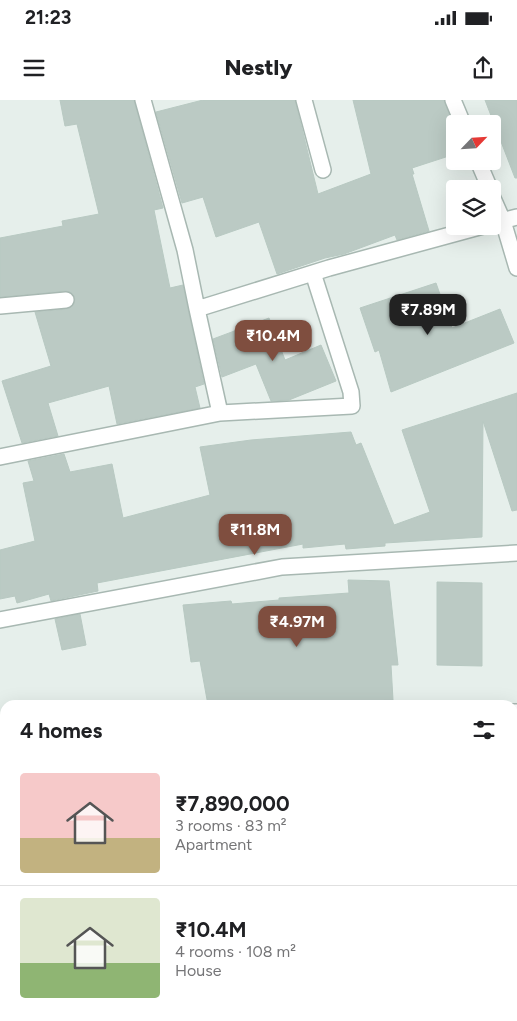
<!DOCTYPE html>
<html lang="en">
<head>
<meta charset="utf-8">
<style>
	:root { --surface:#fff; --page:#f6f6f6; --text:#202124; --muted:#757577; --line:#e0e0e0; --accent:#7f4e3f }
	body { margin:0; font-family:Figtree,sans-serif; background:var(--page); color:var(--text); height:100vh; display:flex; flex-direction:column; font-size:19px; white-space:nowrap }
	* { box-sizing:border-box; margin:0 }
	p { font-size:16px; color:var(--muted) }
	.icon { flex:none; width:28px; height:28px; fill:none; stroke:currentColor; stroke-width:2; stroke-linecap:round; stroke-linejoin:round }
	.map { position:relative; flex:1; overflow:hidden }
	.panel { position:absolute; left:0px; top:600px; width:518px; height:321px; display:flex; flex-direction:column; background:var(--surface); border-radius:15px 15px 0 0; box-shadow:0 5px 20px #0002 }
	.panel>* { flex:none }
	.needle { width:32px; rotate:65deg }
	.buttons { position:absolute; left:446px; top:15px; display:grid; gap:10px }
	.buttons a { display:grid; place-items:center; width:55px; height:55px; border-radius:5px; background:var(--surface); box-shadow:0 5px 20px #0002; font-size:25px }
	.price { position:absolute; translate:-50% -42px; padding:0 11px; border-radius:10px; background:var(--accent); color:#fff; font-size:16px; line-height:32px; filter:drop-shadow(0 1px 2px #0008) }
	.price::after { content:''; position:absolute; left:50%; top:30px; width:15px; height:11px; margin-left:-8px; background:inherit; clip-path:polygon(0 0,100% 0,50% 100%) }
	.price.active { background:#222; color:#fff }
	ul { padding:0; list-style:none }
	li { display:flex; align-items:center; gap:15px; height:125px; padding:0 20px }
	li+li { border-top:1px solid var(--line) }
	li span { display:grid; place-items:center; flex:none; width:140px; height:100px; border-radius:5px; color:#555 }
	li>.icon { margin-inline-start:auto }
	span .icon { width:60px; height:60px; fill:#fffc; stroke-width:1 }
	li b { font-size:21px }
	h2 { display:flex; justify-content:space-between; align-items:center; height:60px; padding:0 20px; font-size:21px }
	.status { display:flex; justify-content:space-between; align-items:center; height:35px; padding:0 25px; background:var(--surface); direction:ltr }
	.status svg { height:14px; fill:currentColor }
	header { display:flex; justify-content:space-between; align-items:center; height:65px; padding:0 20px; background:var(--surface); font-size:22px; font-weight:800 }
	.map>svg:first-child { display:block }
	.building { fill:#bbcac4; stroke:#b8c9c2 }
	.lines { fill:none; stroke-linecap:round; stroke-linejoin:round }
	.minor-casing { stroke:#a8b8b2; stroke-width:18 }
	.minor { stroke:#fff; stroke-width:15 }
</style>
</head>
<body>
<div class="status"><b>21:23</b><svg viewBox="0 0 49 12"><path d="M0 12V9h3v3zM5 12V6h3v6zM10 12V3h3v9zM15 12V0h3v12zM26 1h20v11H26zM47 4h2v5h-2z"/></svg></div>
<header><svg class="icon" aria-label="menu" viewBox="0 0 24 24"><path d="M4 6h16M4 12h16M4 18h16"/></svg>Nestly<svg class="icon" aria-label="share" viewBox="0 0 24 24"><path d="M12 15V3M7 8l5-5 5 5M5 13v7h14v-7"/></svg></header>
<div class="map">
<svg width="517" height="921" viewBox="0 0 517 921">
	<rect width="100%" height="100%" fill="#e6efeb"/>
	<path class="building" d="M60,0h74l29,108 -9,2 16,78 13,-3 21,99 -9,3 5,21 -83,16 -8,-38 -61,17 10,33 -36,7 -20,-62 49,-15 -16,-54 32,-3 7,-5 1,-5 -5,-7 -5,-1 -65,6v-59l63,-12 -1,-5 37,-7 -22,-90 -12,2z
		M203,0h92l23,94 53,-20 -18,-74h91l11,29v25l-43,14 2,6h-2l17,57 -32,9 -2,-5 -51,19 -19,4 -48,16 -18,-52 -43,15 -13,-40 -21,6 -26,-91z
		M485,0h32v78h-2z
		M436,183l16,45 48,-19 14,34 -123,49 -12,-42 -4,2 -15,-44z
		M269,218l16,42 36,-15 15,36 -47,19 -18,1 -15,-37 -34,13 -9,-38z
		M517,293v117l-5,1 -29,-90 -1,116 -97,6v3l-39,3 -1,-5 -42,4v-4l-206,39 1,8 -47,10 -2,-7 -32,9 -2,-7 -15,3v-49l35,-9 -12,-58 11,-2 -6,-20 36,-7 6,18 42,-8 11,54 87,-23 -10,-48 51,-7 100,-8 5,13 5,-2 33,82 36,-13 -28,-82z
		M348,480l41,1 9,84h-7l2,35 -38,2 1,2 -18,1h-130l-8,-44 -9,1 -8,-57 48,-4 1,3 47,-4v-2l70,-5z
		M437,482l45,1v83l-45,-1z
		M80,514l6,31 -24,5 -7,-31z"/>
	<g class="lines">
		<g class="minor-casing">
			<path id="minor" d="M143,0l42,150 12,59 132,-41 154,-42
				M304,0l19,70
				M453,0l10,24
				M478,61l12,28
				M492,96l11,25 14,47
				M494,123l23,-6
				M0,206l66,-6
				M220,313l132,-7 -1,-14 -38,-119
				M0,357l220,-44 -23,-104
				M0,520l282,-53 235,-14
				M512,612h5
				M0,668l5,-1
				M0,716l5,25
				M512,766l5,-1
				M0,814h5
				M82,916l1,5"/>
		</g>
		<use href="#minor" class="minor"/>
	</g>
</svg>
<div class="buttons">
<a><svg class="needle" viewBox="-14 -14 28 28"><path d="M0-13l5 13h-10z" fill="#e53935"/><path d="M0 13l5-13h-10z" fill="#757577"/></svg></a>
<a><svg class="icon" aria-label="layers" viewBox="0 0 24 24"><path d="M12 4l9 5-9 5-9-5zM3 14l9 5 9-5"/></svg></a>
</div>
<b class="price active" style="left:428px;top:236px">₹7.89M</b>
<b class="price" style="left:273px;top:262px">₹10.4M</b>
<b class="price" style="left:255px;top:456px">₹11.8M</b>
<b class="price" style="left:297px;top:548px">₹4.97M</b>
<section class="panel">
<h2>4 homes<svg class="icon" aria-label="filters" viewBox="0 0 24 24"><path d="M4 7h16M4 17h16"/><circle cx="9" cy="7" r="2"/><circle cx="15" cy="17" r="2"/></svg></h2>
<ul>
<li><span style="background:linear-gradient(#f6c9c9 65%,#c2b280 0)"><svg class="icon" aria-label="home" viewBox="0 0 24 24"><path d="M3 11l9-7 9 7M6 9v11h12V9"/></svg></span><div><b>₹7,890,000</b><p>3 rooms · 83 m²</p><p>Apartment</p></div></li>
<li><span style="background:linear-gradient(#dfe7d0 65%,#8fb573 0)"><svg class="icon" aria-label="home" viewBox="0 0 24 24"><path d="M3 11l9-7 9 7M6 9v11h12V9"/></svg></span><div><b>₹10.4M</b><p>4 rooms · 108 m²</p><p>House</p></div></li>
</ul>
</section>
</div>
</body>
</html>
